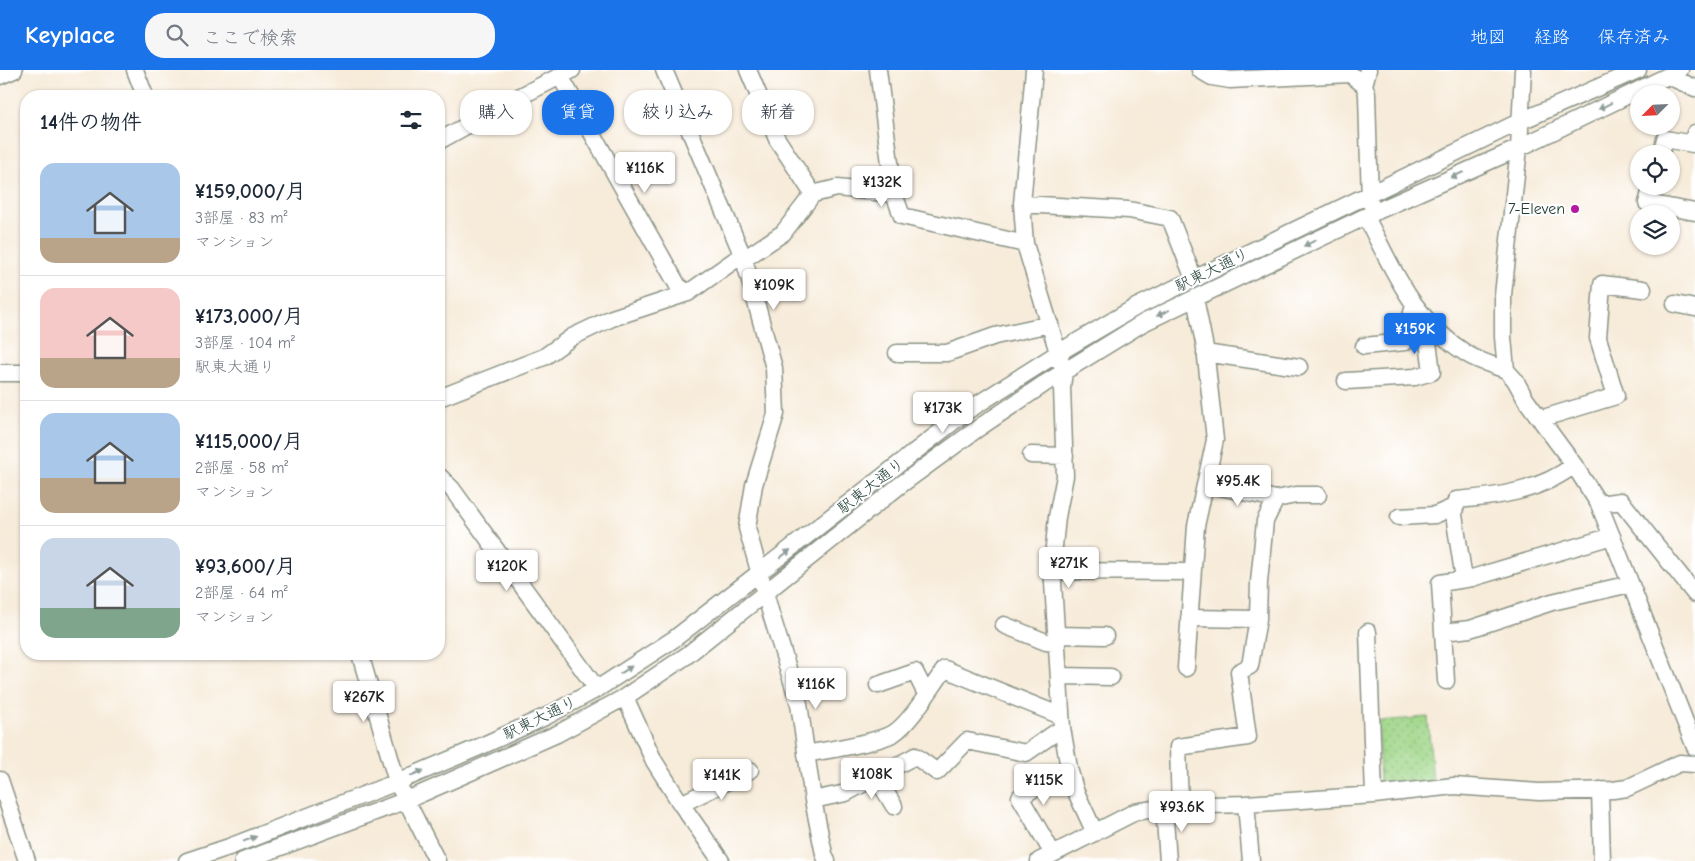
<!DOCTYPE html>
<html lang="ja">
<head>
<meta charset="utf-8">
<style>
	:root { --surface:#fff; --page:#f6f6f7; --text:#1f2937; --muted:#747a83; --line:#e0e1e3; --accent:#1a73e8 }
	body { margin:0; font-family:"Comic Neue","Klee One",sans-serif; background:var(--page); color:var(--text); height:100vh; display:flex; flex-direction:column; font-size:19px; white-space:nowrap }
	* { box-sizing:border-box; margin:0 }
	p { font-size:16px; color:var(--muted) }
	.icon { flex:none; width:28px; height:28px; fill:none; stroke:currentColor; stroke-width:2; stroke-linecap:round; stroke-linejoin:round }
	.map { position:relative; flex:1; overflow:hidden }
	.panel { position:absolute; left:20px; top:20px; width:425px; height:570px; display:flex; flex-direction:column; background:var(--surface); border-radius:20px; box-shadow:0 1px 4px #0004 }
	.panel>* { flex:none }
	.hud { position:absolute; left:460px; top:20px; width:475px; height:45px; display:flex; gap:10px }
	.needle { width:32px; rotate:246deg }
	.tools { position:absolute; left:1630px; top:15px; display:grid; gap:10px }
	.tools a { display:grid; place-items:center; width:50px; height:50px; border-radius:50%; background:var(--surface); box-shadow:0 1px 4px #0004; font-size:25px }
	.price { position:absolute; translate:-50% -42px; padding:0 11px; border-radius:5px; background:#fff; color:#222; font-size:16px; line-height:32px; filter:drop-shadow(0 1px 2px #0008) }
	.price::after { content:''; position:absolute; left:50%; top:30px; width:15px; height:11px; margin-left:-8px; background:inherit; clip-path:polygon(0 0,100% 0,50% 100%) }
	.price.current { background:var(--accent); color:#fff }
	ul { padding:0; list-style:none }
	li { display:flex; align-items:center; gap:15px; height:125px; padding:0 20px }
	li+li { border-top:1px solid var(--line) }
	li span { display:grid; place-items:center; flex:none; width:140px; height:100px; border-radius:15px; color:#555 }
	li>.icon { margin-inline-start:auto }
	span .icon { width:60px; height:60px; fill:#fffc; stroke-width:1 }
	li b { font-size:21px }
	h2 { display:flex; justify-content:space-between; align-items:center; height:60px; padding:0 20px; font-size:21px }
	.pill { padding:0 18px; border-radius:20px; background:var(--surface); box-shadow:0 1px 4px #0004; font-size:18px; line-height:45px }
	.pill.current { background:var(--accent); color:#fff }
	header { display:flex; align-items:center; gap:30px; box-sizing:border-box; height:70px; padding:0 25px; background:var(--accent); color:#fff }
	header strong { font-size:24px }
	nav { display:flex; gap:28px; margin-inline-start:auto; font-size:18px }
	.search { width:350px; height:45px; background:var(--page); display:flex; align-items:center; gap:12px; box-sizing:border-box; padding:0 18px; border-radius:20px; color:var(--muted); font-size:19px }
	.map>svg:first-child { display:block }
	.park { fill:url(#park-dots); stroke:#5f8a5e }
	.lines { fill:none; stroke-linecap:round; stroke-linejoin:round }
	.minor-casing { stroke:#8b9486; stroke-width:19 }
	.minor { stroke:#fff; stroke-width:16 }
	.oneway { fill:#8f9e9a }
	.poi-dot { fill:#b5179e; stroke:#fff; stroke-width:2 }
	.labels { text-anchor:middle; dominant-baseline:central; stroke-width:4; stroke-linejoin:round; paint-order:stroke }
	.poi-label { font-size:16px; fill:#1f3d34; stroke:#fff; text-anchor:end }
	.street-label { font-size:16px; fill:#1f3d34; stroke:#fff }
</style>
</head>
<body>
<header>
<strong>Keyplace</strong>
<div class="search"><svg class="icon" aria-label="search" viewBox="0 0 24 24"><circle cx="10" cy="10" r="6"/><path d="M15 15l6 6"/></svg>ここで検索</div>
<nav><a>地図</a><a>経路</a><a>保存済み</a></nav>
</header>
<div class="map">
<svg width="1695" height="791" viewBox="0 0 1695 791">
	<defs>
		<pattern id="park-dots" width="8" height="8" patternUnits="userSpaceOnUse" patternTransform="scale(1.25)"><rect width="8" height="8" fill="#9fd687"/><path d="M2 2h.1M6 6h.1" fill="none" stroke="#81af6f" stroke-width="1.8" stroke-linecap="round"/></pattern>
	</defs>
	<rect width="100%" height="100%" fill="#fff"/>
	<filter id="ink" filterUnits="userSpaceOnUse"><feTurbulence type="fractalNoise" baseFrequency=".02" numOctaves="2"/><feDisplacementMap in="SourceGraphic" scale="10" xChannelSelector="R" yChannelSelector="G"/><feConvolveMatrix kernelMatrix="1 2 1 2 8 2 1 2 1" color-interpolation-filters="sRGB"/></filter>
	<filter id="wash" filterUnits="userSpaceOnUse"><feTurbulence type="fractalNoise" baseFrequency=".0096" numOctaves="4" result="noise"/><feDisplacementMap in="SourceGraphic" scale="20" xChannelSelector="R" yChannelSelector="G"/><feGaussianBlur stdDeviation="1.12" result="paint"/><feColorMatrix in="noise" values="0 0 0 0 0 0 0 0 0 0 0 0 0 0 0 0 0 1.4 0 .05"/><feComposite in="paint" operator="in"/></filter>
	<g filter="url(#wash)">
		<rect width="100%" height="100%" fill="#f7ebd9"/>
		<path class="park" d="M1428,647l5,66 -48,5 -5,-4 -2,-63z"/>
	</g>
	<g filter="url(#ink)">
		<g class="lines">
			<g class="minor-casing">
				<path id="minor" d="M135,0l10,26
					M664,0l80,189 30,109 2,46 -22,71 -7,43 24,86 28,90 14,96 11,54 3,7
					M748,0l29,69 36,55
					M878,0l16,124
					M1034,0l-12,134 3,40 39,128 -2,15 3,89 -8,41 -5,49 10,162 7,40 6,22 20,43
					M1200,0l12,7 18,3 120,-6 14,11 3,9 3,108
					M1523,0l-4,78 -16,147v42l3,33 9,10 11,20 48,65 25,39 96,243
					M0,6l14,-6
					M560,6l118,210 10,7 54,-38
					M1668,6l27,12
					M1364,15l4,-15
					M439,71l72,-40 61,-31
					M1661,84l4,-15 28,5 2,-11
					M1652,116l-5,17 48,9
					M1022,134l107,6 41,8 24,61
					M1366,147c28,54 46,102 101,137 11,7 26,11 39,16
					M744,189l39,-26 30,-39 24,-6 57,6 8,22 123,28
					M1675,234l20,4
					M1364,276l41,-4 9,-38
					M897,283h50l48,-17 55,-12
					M1205,283l94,14
					M0,303h26
					M1346,311l69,-4 17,-5 -7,-52
					M439,328l105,-41 28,-20 40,-19 76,-25
					M1540,349l76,-23 -18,-58 4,-54 41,5
					M1031,385l34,1
					M439,406l13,13 145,200
					M1206,414l70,15
					M1599,434l22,-3 74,93
					M1399,447l36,-2 21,-9
					M1052,501l140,1
					M1464,509l-10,-64 2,-15c41,-3 85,-9 118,-35
					M1189,548l69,1
					M1004,555l42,17 11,1
					M1368,562l6,163
					M1443,562l27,-3 82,-27 78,-18
					M1056,565l49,1
					M360,584l37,128 40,79
					M1186,598l10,-142 19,-86 -10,-92 -10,-50
					M1059,606l52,1
					M1446,611l-6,-98 32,-5 140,-42
					M878,615l37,-13 11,22
					M625,627l29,64 27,43 40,57
					M806,684c21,-4 71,-11 88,-21 17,-11 38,-47 51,-64l116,47
					M877,708l17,28
					M0,710l27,81
					M1600,720l2,71
					M813,730l33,-7 69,-37 22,16 30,-31 59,12 36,-25
					M681,734l69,-34
					M1246,734l5,57
					M1180,736l-2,-59 70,-10 -9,-65 11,-6 8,-47 1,-37 6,-61 11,-22 20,-4h22
					M1164,737l4,54
					M1053,784l-33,-57 49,-29
					M187,791l42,-14 168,-65 80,-34 70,-32 50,-27 77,-50 293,-228 91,-58 78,-46 385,-186 117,-51
					M243,791l164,-61 150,-66 68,-37 61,-41 213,-170 78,-57 67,-45 99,-61 232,-111 144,-64 161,-78
					M1039,791l96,-49 38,-6 73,-2 128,-9 80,-9 85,6 74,-2 14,-2 53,-25 15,1"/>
			</g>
			<use href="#minor" class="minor"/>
		</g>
		<defs><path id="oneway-solid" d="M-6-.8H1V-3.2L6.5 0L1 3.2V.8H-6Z" transform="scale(1.25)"/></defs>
		<g class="oneway">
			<use href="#oneway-solid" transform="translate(1605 36) rotate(154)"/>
			<use href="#oneway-solid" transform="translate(1457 105) rotate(156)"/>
			<use href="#oneway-solid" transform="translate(1310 173) rotate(154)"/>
			<use href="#oneway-solid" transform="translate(1163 243) rotate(155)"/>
			<use href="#oneway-solid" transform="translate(785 484) rotate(-38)"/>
			<use href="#oneway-solid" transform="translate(626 600) rotate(-33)"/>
			<use href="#oneway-solid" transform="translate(417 703) rotate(-23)"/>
			<use href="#oneway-solid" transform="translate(250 769) rotate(-21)"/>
		</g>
	</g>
	<circle class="poi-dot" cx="1575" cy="139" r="5"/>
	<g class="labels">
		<g class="poi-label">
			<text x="1565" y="139">7-Eleven</text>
		</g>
		<g class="street-label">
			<text transform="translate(1212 200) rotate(-26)">駅東大通り</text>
			<text transform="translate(871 416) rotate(-38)">駅東大通り</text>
			<text transform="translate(540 648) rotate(-26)">駅東大通り</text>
		</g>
	</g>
</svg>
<div class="tools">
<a><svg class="needle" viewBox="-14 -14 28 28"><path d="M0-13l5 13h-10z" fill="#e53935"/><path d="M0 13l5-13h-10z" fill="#747a83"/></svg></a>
<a><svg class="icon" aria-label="locate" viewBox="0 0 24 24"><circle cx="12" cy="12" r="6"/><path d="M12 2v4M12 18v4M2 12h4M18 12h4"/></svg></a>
<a><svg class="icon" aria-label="layers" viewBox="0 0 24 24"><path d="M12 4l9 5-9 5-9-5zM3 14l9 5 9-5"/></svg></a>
</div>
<b class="price" style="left:645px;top:124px">¥116K</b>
<b class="price" style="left:882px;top:138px">¥132K</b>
<b class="price" style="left:774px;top:241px">¥109K</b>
<b class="price current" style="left:1415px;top:285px">¥159K</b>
<b class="price" style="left:943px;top:364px">¥173K</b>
<b class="price" style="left:1238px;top:437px">¥95.4K</b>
<b class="price" style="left:1069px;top:519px">¥271K</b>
<b class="price" style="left:507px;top:522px">¥120K</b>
<b class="price" style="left:816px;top:640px">¥116K</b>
<b class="price" style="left:364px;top:653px">¥267K</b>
<b class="price" style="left:872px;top:730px">¥108K</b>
<b class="price" style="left:722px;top:731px">¥141K</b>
<b class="price" style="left:1044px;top:736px">¥115K</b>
<b class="price" style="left:1182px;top:763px">¥93.6K</b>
<div class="hud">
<a class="pill">購入</a>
<a class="pill current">賃貸</a>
<a class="pill">絞り込み</a>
<a class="pill">新着</a>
</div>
<section class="panel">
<h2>14件の物件<svg class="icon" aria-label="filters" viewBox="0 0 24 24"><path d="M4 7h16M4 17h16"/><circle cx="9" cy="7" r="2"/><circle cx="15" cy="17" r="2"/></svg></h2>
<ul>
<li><span style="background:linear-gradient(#a9c7e8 75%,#b9a48a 0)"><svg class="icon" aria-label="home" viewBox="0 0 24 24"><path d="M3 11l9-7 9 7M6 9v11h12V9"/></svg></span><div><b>¥159,000/月</b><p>3部屋 · 83 m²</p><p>マンション</p></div></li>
<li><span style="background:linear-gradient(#f6c9c9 70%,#b9a48a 0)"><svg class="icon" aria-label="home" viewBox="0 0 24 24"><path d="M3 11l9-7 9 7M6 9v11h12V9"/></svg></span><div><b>¥173,000/月</b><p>3部屋 · 104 m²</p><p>駅東大通り</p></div></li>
<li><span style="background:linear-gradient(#a9c7e8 65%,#b9a48a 0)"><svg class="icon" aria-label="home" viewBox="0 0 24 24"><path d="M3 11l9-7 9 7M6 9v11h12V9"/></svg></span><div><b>¥115,000/月</b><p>2部屋 · 58 m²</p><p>マンション</p></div></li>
<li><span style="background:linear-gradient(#c9d6e8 70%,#7fa58c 0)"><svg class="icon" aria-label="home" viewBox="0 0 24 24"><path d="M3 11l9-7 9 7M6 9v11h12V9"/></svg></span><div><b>¥93,600/月</b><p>2部屋 · 64 m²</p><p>マンション</p></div></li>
</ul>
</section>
</div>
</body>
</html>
